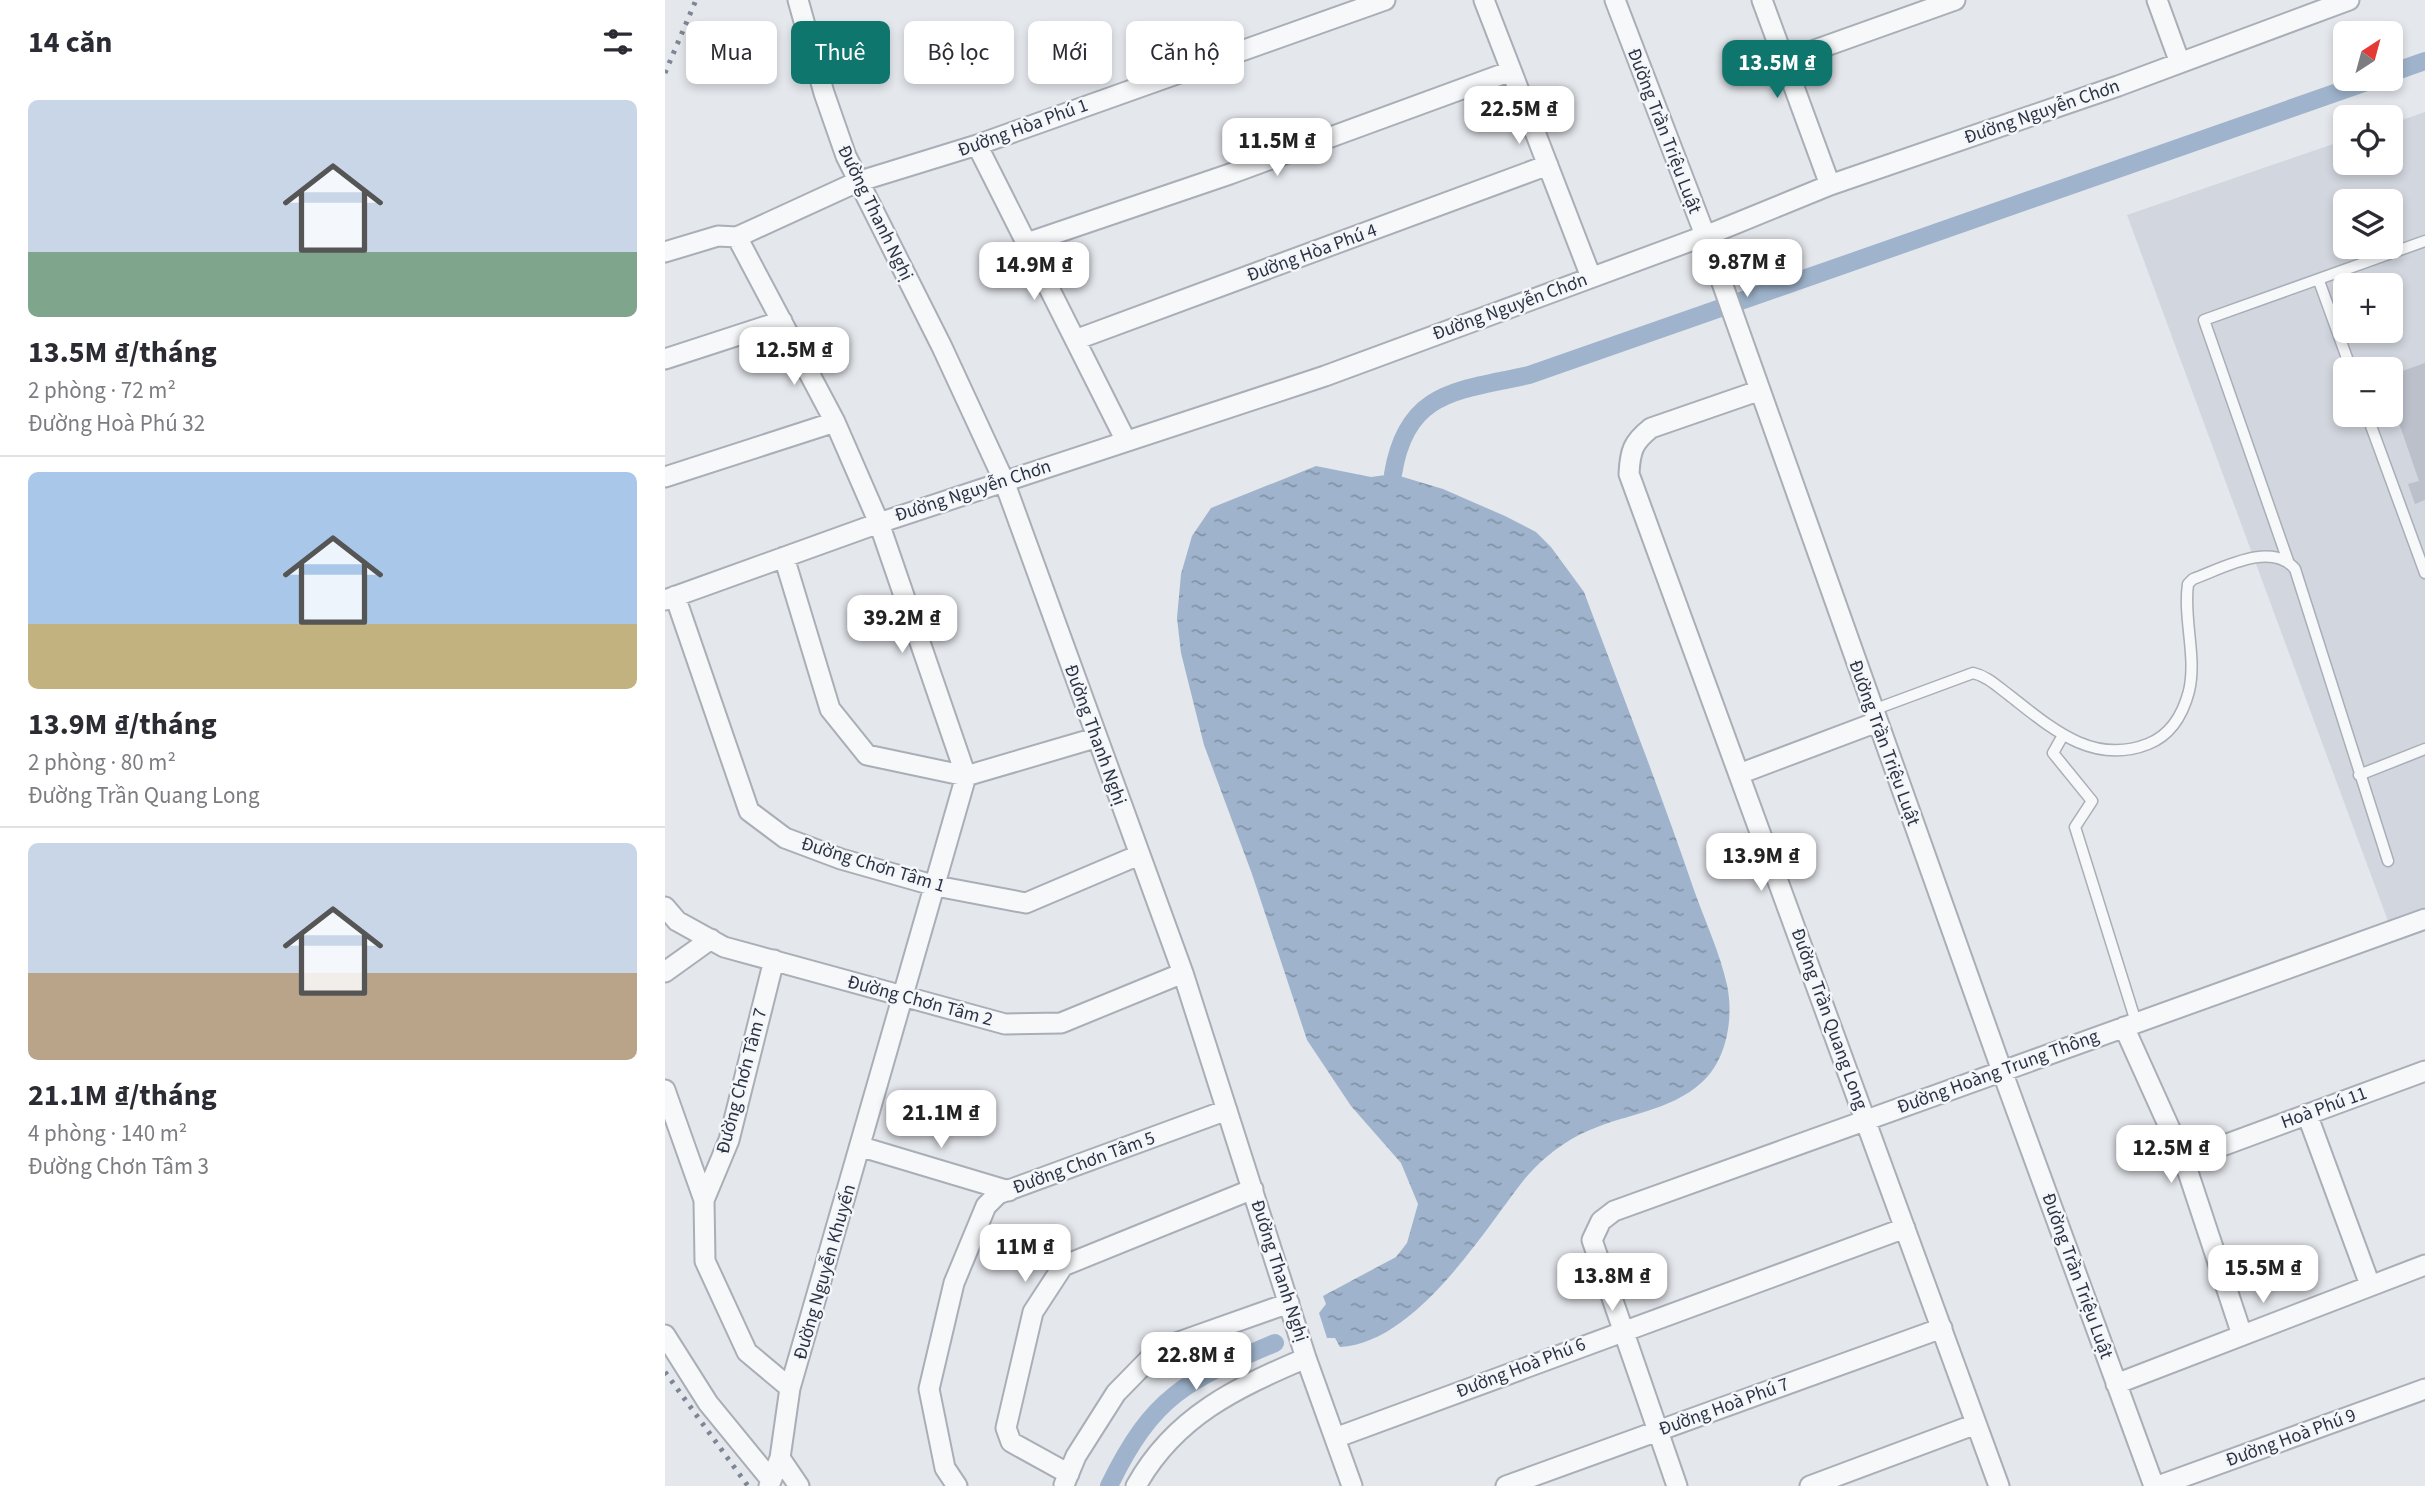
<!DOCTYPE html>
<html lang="vi">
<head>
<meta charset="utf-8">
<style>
	:root { --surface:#fff; --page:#f2f2f3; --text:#2b2b33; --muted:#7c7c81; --line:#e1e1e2; --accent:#0f766e }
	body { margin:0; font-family:"Source Sans 3",sans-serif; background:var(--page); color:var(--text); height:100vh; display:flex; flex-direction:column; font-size:26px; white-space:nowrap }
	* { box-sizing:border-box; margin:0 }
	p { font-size:23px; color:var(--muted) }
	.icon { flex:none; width:38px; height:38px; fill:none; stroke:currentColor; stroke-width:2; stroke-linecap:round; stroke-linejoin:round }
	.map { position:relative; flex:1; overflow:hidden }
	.details { display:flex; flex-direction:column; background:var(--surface); width:665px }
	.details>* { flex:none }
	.top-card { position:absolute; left:21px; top:21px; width:665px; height:63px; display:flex; gap:14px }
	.needle { width:46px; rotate:36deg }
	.controls { position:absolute; left:1668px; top:21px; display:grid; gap:14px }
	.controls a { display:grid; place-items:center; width:70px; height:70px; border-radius:10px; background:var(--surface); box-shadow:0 4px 10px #0003; font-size:35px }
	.price { position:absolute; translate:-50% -60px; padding:0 16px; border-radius:14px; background:#fff; color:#222; font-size:23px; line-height:46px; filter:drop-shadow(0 2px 4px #0008) }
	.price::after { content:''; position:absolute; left:50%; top:42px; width:21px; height:16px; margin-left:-10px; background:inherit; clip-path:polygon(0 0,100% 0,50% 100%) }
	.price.current { background:var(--accent); color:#fff }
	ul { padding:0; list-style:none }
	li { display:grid; align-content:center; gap:14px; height:371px; padding:0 28px }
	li+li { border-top:2px solid var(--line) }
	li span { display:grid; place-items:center; height:217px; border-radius:10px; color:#555 }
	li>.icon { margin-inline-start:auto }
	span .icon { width:126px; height:126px; fill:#fffc; stroke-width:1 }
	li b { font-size:30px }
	h2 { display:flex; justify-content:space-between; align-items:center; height:84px; padding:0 28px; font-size:30px }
	.tag { padding:0 24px; border-radius:10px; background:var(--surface); box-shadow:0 4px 10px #0003; font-size:24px; line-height:63px }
	.tag.current { background:var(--accent); color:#fff }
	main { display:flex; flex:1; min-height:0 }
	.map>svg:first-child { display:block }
	.built { fill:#d2d6de; fill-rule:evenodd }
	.water { fill:url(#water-ripples) }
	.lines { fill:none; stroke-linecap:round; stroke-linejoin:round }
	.canal { stroke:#9fb4cc; stroke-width:18 }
	.building { fill:#bbc0ca }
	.service-casing { stroke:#a9aeb7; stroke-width:13 }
	.minor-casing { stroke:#a9aeb7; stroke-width:23 }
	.service { stroke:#f7f8fa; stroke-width:10 }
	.minor { stroke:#f7f8fa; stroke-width:19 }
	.rail { stroke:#7d8696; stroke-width:5; stroke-dasharray:3.5 7; stroke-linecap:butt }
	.labels { text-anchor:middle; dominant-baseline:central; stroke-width:5; stroke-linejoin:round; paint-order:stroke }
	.street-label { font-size:19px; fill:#2b3445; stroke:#f4f6f9 }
</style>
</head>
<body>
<main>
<section class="details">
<h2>14 căn<svg class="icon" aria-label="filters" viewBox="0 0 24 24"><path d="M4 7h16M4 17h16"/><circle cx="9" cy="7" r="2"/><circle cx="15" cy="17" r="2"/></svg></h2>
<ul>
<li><span style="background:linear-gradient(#c9d6e8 70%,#7fa58c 0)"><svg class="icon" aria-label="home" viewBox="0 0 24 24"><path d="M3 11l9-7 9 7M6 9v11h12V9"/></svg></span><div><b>13.5M ₫/tháng</b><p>2 phòng · 72 m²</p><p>Đường Hoà Phú 32</p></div></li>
<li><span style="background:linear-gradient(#a9c7e8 70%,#c2b280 0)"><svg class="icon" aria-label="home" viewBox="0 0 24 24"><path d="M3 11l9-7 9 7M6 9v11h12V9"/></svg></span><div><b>13.9M ₫/tháng</b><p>2 phòng · 80 m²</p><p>Đường Trần Quang Long</p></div></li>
<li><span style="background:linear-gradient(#c9d6e8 60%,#b9a48a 0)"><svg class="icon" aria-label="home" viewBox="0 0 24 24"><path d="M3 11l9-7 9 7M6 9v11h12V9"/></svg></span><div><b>21.1M ₫/tháng</b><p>4 phòng · 140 m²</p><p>Đường Chơn Tâm 3</p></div></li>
</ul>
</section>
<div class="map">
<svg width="1760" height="1486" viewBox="0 0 1760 1486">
	<defs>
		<pattern id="water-ripples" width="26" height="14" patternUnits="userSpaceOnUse" patternTransform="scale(1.75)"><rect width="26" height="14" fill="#9fb4cc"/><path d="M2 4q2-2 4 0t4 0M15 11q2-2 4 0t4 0" fill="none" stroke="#8293a7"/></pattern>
	</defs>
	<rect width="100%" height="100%" fill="#e4e7ec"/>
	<path class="built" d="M1760,112v795l-37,14 -261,-706 218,-75v23h46v-39zM1680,201h46v46h-46zM1680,285h46v46h-46zM1680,369h46v46h-46z"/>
	<path class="water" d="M651,466l55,11 22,-3 50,15 62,27 31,16 15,15 33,45c37,99 76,198 110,298 11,31 26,63 33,95 7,32 0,76 -26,98 -31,28 -75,31 -111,47 -25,10 -50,30 -67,51 -42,54 -108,162 -183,166l-5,-9h-8l-8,-25 7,-9 -3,-8 73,-39 11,-14 11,-39 -17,-41 -50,-57 -44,-66 -55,-166 -48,-129 -23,-92 -4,-35 4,-44 11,-38 19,-28z"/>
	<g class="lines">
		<path class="canal" d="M1726,73l34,-12
			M728,474c14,-85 66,-83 136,-99l846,-296
			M444,1486c44,-91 77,-105 166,-143"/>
	</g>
	<path class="building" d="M1760,363v137l-10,4 -7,-20 11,-3 -28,-81v-25z"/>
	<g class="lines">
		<g class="service-casing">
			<path id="service" d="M1654,281l32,88
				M1702,415l58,158
				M1623,561l-84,-241 221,-79
				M1208,710l100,-37c14,3 24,13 36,22 41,32 83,71 139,49 23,-9 35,-30 41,-53 8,-35 -6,-72 -1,-107l5,-5c28,-10 78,-39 102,-10l93,292
				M1397,737l-9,16 39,48 -17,26 61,195
				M1694,775l66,-26"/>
		</g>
		<g class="minor-casing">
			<path id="minor" d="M133,0l26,93 22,63 96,191 62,134 179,492 123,385 46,128
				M819,0l107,277
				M950,0l90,235 297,836 152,415
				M1097,0l68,185
				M1492,0l23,63
				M1119,61l171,-61
				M312,145l149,296
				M72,237l98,185 44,101 87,253
				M362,243l203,-69 281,-103
				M0,252l53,-16 19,1 120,-55 120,-37 408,-145
				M410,340l473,-175
				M0,359l117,-38
				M1093,391l-107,37c-18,14 -21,23 -22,46l370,1012
				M0,477l170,-55
				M119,557l46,152 37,46 99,21 129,-38
				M10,596l74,215 36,27 56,21 95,27 90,17 113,-48
				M0,600l214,-77 446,-147 390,-144 115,-47 288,-99 231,-86
				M1074,774l138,-52
				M0,907l12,14 47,26 281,77 56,-1 122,-50
				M0,972l46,-33
				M1459,1027l60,133 58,175
				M0,1090l39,110 1,61 42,91 43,36
				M1642,1114l63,171
				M197,1147l147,44
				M1519,1160l241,-89
				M39,1200l25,-60 45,-180
				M0,1335l43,68 63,77
				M1451,1384l309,-119
				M670,1438l570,-210
				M115,1458l19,28
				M404,1474l-58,-32 -5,-14 27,-116 30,-46 190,-77
				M399,1485l12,-29 40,-63 43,-44 130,-46
				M104,1486l11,-28 10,-70 176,-612
				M292,1486l-12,-18 -16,-79 25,-106 32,-77 12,-12 229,-84
				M471,1486c39,-70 100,-98 170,-128
				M841,1486l436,-158
				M1012,1486l-85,-246 9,-19 13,-10 811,-292
				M1145,1486l166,-62
				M1493,1486l267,-97"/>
		</g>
		<use href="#service" class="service"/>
		<use href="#minor" class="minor"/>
		<path class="rail" d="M0,73l31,-73
			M0,1372l83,114"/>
	</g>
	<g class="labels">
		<g class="street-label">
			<text transform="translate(1377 112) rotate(-19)">Đường Nguyễn Chơn</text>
			<text transform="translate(358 128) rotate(-20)">Đường Hòa Phú 1</text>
			<text transform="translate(999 131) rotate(69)">Đường Trần Triệu Luật</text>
			<text transform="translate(210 213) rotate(64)">Đường Thanh Nghị</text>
			<text transform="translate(647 253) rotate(-20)">Đường Hòa Phú 4</text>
			<text transform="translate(845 307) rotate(-20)">Đường Nguyễn Chơn</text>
			<text transform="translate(308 491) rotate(-18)">Đường Nguyễn Chơn</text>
			<text transform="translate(430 735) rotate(70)">Đường Thanh Nghị</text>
			<text transform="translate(1219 743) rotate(70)">Đường Trần Triệu Luật</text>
			<text transform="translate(208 865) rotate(17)">Đường Chơn Tâm 1</text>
			<text transform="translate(255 1001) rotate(15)">Đường Chơn Tâm 2</text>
			<text transform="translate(1164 1019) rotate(70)">Đường Trần Quang Long</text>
			<text transform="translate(1333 1072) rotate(-20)">Đường Hoàng Trung Thông</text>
			<text transform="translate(77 1081) rotate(-75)">Đường Chơn Tâm 7</text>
			<text transform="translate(1659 1108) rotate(-20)">Hoà Phú 11</text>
			<text transform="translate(419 1163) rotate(-20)">Đường Chơn Tâm 5</text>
			<text transform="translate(614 1271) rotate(72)">Đường Thanh Nghị</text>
			<text transform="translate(160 1272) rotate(-74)">Đường Nguyễn Khuyến</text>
			<text transform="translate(1412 1276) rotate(70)">Đường Trần Triệu Luật</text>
			<text transform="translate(856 1368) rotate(-21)">Đường Hoà Phú 6</text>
			<text transform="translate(1059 1407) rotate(-20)">Đường Hoà Phú 7</text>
			<text transform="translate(1626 1438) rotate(-20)">Đường Hoà Phú 9</text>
		</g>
	</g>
</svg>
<div class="controls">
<a><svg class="needle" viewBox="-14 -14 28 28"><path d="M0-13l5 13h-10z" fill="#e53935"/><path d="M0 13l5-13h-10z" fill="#7c7c81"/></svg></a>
<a><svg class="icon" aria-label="locate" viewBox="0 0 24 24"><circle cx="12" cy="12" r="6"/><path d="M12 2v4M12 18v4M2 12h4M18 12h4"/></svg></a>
<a><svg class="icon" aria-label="layers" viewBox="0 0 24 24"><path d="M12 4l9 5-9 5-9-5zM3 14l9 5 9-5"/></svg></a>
<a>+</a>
<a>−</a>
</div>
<b class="price current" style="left:1112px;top:100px">13.5M ₫</b>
<b class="price" style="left:854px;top:146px">22.5M ₫</b>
<b class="price" style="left:612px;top:178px">11.5M ₫</b>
<b class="price" style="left:1082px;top:299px">9.87M ₫</b>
<b class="price" style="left:369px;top:302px">14.9M ₫</b>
<b class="price" style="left:129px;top:387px">12.5M ₫</b>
<b class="price" style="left:237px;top:655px">39.2M ₫</b>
<b class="price" style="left:1096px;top:893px">13.9M ₫</b>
<b class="price" style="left:276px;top:1150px">21.1M ₫</b>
<b class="price" style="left:1506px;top:1185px">12.5M ₫</b>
<b class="price" style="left:360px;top:1284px">11M ₫</b>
<b class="price" style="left:1598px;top:1305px">15.5M ₫</b>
<b class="price" style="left:947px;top:1313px">13.8M ₫</b>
<b class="price" style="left:531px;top:1392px">22.8M ₫</b>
<div class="top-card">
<a class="tag">Mua</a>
<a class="tag current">Thuê</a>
<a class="tag">Bộ lọc</a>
<a class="tag">Mới</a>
<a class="tag">Căn hộ</a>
</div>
</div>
</main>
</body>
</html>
